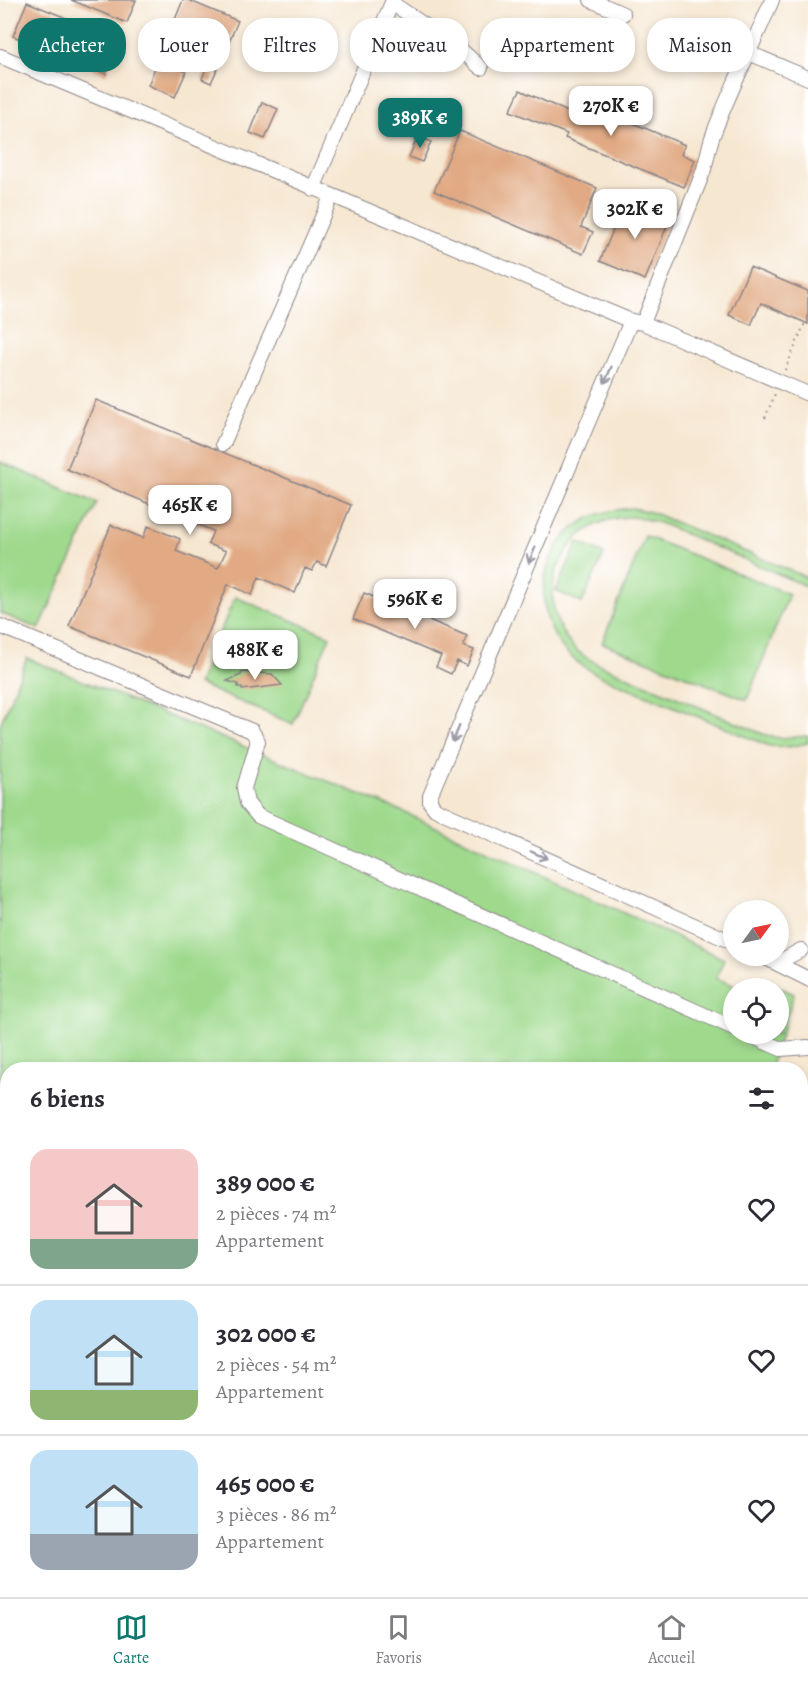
<!DOCTYPE html>
<html lang="fr">
<head>
<meta charset="utf-8">
<style>
	:root { --surface:#fff; --page:#f2f2f3; --text:#2b2b33; --muted:#7c7c81; --line:#e1e1e2; --accent:#0f766e }
	body { margin:0; font-family:Alegreya,serif; background:var(--page); color:var(--text); height:100vh; display:flex; flex-direction:column; font-size:22px; white-space:nowrap }
	* { box-sizing:border-box; margin:0 }
	p { font-size:20px; color:var(--muted) }
	.icon { flex:none; width:33px; height:33px; fill:none; stroke:currentColor; stroke-width:2; stroke-linecap:round; stroke-linejoin:round }
	.map { position:relative; flex:1; overflow:hidden }
	.panel { position:absolute; left:0px; top:1062px; width:808px; height:536px; display:flex; flex-direction:column; background:var(--surface); border-radius:24px 24px 0 0; box-shadow:0 3px 9px #0003 }
	.panel>* { flex:none }
	.hud { position:absolute; left:18px; top:18px; width:772px; height:54px; display:flex; gap:12px }
	.needle { width:39px; rotate:57deg }
	.buttons { position:absolute; left:723px; top:900px; display:grid; gap:12px }
	.buttons a { display:grid; place-items:center; width:66px; height:66px; border-radius:50%; background:var(--surface); box-shadow:0 3px 9px #0003; font-size:30px }
	.price { position:absolute; translate:-50% -51px; padding:0 14px; border-radius:12px; background:#fff; color:#222; font-size:20px; line-height:39px; filter:drop-shadow(0 2px 3px #0008) }
	.price::after { content:''; position:absolute; left:50%; top:36px; width:18px; height:14px; margin-left:-9px; background:inherit; clip-path:polygon(0 0,100% 0,50% 100%) }
	.price.active { background:var(--accent); color:#fff }
	ul { padding:0; list-style:none }
	li { display:flex; align-items:center; gap:18px; height:150px; padding:0 30px }
	li+li { border-top:2px solid var(--line) }
	li span { display:grid; place-items:center; flex:none; width:168px; height:120px; border-radius:18px; color:#555 }
	li>.icon { margin-inline-start:auto }
	span .icon { width:72px; height:72px; fill:#fffc; stroke-width:1 }
	li b { font-size:26px }
	h2 { display:flex; justify-content:space-between; align-items:center; height:72px; padding:0 30px; font-size:26px }
	.tag { padding:0 21px; border-radius:24px; background:var(--surface); box-shadow:0 3px 9px #0003; font-size:21px; line-height:54px }
	.tag.active { background:var(--accent); color:#fff }
	.tab-bar { display:flex; justify-content:space-around; align-items:center; height:84px; border-top:2px solid var(--line); background:var(--surface); font-size:16px; color:var(--muted) }
	.tab-bar a { display:grid; justify-items:center; gap:3px }
	.tab-bar .active { color:var(--accent) }
	.map>svg:first-child { display:block }
	.green { fill:#9ed98c; stroke:#607e64; stroke-width:1.5 }
	.building { fill:#e1aa84 }
	.lines { fill:none; stroke-linecap:round; stroke-linejoin:round }
	.minor-casing { stroke:#8c8486; stroke-width:16 }
	.major-casing { stroke:#8c8486; stroke-width:21 }
	.path { stroke:#8c8486; stroke-width:2; stroke-dasharray:1.5 4.5; stroke-linecap:butt }
	.minor { stroke:#fff; stroke-width:14 }
	.major { stroke:#f7c06c; stroke-width:18 }
	.oneway { stroke:#9c9ca7 }
</style>
</head>
<body>
<div class="map">
<svg width="808" height="1597" viewBox="0 0 808 1597">
	<rect width="100%" height="100%" fill="#fff"/>
	<filter id="ink" filterUnits="userSpaceOnUse"><feTurbulence type="fractalNoise" baseFrequency=".0167" numOctaves="2"/><feDisplacementMap in="SourceGraphic" scale="12" xChannelSelector="R" yChannelSelector="G"/><feConvolveMatrix kernelMatrix="1 2 1 2 8 2 1 2 1" color-interpolation-filters="sRGB"/></filter>
	<filter id="wash" filterUnits="userSpaceOnUse"><feTurbulence type="fractalNoise" baseFrequency=".008" numOctaves="4" result="noise"/><feDisplacementMap in="SourceGraphic" scale="24" xChannelSelector="R" yChannelSelector="G"/><feGaussianBlur stdDeviation="1.35" result="paint"/><feColorMatrix in="noise" values="0 0 0 0 0 0 0 0 0 0 0 0 0 0 0 0 0 1.4 0 .05"/><feComposite in="paint" operator="in"/></filter>
	<g filter="url(#wash)">
		<rect width="100%" height="100%" fill="#f6e7d1"/>
		<path class="green" d="M0,462l97,41 -58,126 -39,-16z
			M632,508l19,4 157,66v9l-143,-62c-12,-4 -23,-8 -36,-8 -63,1 -99,74 -60,125 7,10 18,16 29,22l165,70 16,4 29,-2v7l-19,4 -20,-1 -167,-69c-12,-6 -24,-13 -34,-23 -36,-37 -32,-100 11,-130 15,-11 34,-14 53,-16z
			M645,536l144,58 -42,106 -145,-57z
			M578,542l26,12 -22,49 -26,-12z
			M235,597l95,39 -37,88 -95,-40z
			M27,658l374,153 323,148 -8,19 24,10h-6v46h44v-46h-25l5,-11 36,17 -24,75 -762,1v520h487l-4,7h-491v-872z
			M808,1127v96l-7,3v-94z
			M801,1347l7,2v60l-4,19 -3,-1z
			M578,1590h196l-1,7h-196z"/>
		<g id="blocks">
			<path class="building" d="M71,0h65l-9,23z
				M183,0h5l50,21 -27,62 -9,-4 15,-39 -20,-9 -17,38 6,3 -11,25 -27,-12z
				M27,2l93,38 -14,34 -93,-38z
				M520,90l48,22 4,-7 6,3 3,-7 104,44 -4,9 14,6 -11,27 -119,-49 2,-4 -57,-23z
				M262,102l16,7 -13,30 -15,-6z
				M460,131l137,57 -16,39 12,5 -10,22 -149,-63z
				M418,136l13,6 -9,20 -13,-5z
				M626,200l44,19 -25,61 -45,-19z
				M750,267l58,24v33l-47,-21 -10,22 -22,-10z
				M96,400l255,105 -25,61 -9,-4 -5,9 -7,-3 -10,25 -36,-16 -7,18 -24,-11 -37,92 -122,-50 42,-101 32,13 5,-12 32,13 -4,12 42,17 8,-17 -18,-7 5,-13 -146,-62z
				M364,593l27,11 4,-11 12,5 -4,11 64,27 -4,10 11,4 -7,16 -10,-5 -6,13 -15,-7 5,-11 -88,-37z
				M242,672l30,2 10,11 -40,5v-3h-4v-3l-11,-3 14,-6z"/>
		</g>
	</g>
	<g filter="url(#ink)">
		<use href="#blocks" fill-opacity="0" stroke="#8c8486" stroke-width="1.5"/>
		<g class="lines">
			<g class="minor-casing">
				<path id="minor" d="M591,0l32,14
					M392,3l69,47 20,18
					M749,53l59,25
					M0,56l631,265 12,2 165,71
					M313,189l80,-189
					M631,321l-201,475v6l5,7 299,134
					M643,323l59,-148c5,-13 6,-27 11,-40 17,-46 40,-89 59,-135
					M223,444l108,-247
					M0,626l252,105 6,10 -14,47 3,15 11,13 476,212
					M762,956l46,23
					M777,963l24,-13
					M746,1034l35,15 27,-2"/>
			</g>
			<g class="major-casing">
				<path id="major" d="M801,1192l7,-5
					M447,1597l3,-7"/>
			</g>
			<path class="path" d="M785,370l20,-47
				M765,418l10,-24"/>
			<use href="#minor" class="minor"/>
			<use href="#major" class="major"/>
		</g>
		<defs><path id="oneway-shaft" d="M-6 0H5M1.5-3L5.5 0L1.5 3" fill="none" stroke-width="1.6" stroke-linecap="round" stroke-linejoin="round" transform="scale(1.5)"/></defs>
		<g class="oneway">
			<use href="#oneway-shaft" transform="translate(608 375) rotate(113)"/>
			<use href="#oneway-shaft" transform="translate(532 555) rotate(113)"/>
			<use href="#oneway-shaft" transform="translate(456 734) rotate(113)"/>
			<use href="#oneway-shaft" transform="translate(539 855) rotate(24)"/>
		</g>
	</g>
</svg>
<div class="buttons">
<a><svg class="needle" viewBox="-14 -14 28 28"><path d="M0-13l5 13h-10z" fill="#e53935"/><path d="M0 13l5-13h-10z" fill="#7c7c81"/></svg></a>
<a><svg class="icon" aria-label="locate" viewBox="0 0 24 24"><circle cx="12" cy="12" r="6"/><path d="M12 2v4M12 18v4M2 12h4M18 12h4"/></svg></a>
</div>
<b class="price" style="left:611px;top:137px">270K €</b>
<b class="price active" style="left:420px;top:149px">389K €</b>
<b class="price" style="left:635px;top:240px">302K €</b>
<b class="price" style="left:190px;top:536px">465K €</b>
<b class="price" style="left:415px;top:630px">596K €</b>
<b class="price" style="left:255px;top:681px">488K €</b>
<div class="hud">
<a class="tag active">Acheter</a>
<a class="tag">Louer</a>
<a class="tag">Filtres</a>
<a class="tag">Nouveau</a>
<a class="tag">Appartement</a>
<a class="tag">Maison</a>
</div>
<section class="panel">
<h2>6 biens<svg class="icon" aria-label="filters" viewBox="0 0 24 24"><path d="M4 7h16M4 17h16"/><circle cx="9" cy="7" r="2"/><circle cx="15" cy="17" r="2"/></svg></h2>
<ul>
<li><span style="background:linear-gradient(#f6c9c9 75%,#7fa58c 0)"><svg class="icon" aria-label="home" viewBox="0 0 24 24"><path d="M3 11l9-7 9 7M6 9v11h12V9"/></svg></span><div><b>389 000 €</b><p>2 pièces · 74 m²</p><p>Appartement</p></div><svg class="icon" aria-label="heart" viewBox="0 0 24 24"><path d="M12 20l-8-8c-3-5 5-10 8-4 3-6 11-1 8 4z"/></svg></li>
<li><span style="background:linear-gradient(#bfe0f5 75%,#8fb573 0)"><svg class="icon" aria-label="home" viewBox="0 0 24 24"><path d="M3 11l9-7 9 7M6 9v11h12V9"/></svg></span><div><b>302 000 €</b><p>2 pièces · 54 m²</p><p>Appartement</p></div><svg class="icon" aria-label="heart" viewBox="0 0 24 24"><path d="M12 20l-8-8c-3-5 5-10 8-4 3-6 11-1 8 4z"/></svg></li>
<li><span style="background:linear-gradient(#bfe0f5 70%,#9aa5b1 0)"><svg class="icon" aria-label="home" viewBox="0 0 24 24"><path d="M3 11l9-7 9 7M6 9v11h12V9"/></svg></span><div><b>465 000 €</b><p>3 pièces · 86 m²</p><p>Appartement</p></div><svg class="icon" aria-label="heart" viewBox="0 0 24 24"><path d="M12 20l-8-8c-3-5 5-10 8-4 3-6 11-1 8 4z"/></svg></li>
</ul>
</section>
</div>
<nav class="tab-bar">
<a class="active"><svg class="icon" aria-label="map" viewBox="0 0 24 24"><path d="M3 6l6-2 6 2 6-2v14l-6 2-6-2-6 2zM9 4v14M15 6v14"/></svg>Carte</a>
<a><svg class="icon" aria-label="saved" viewBox="0 0 24 24"><path d="M7 4h10v16l-5-4-5 4z"/></svg>Favoris</a>
<a><svg class="icon" aria-label="home" viewBox="0 0 24 24"><path d="M3 11l9-7 9 7M6 9v11h12V9"/></svg>Accueil</a>
</nav>
</body>
</html>
